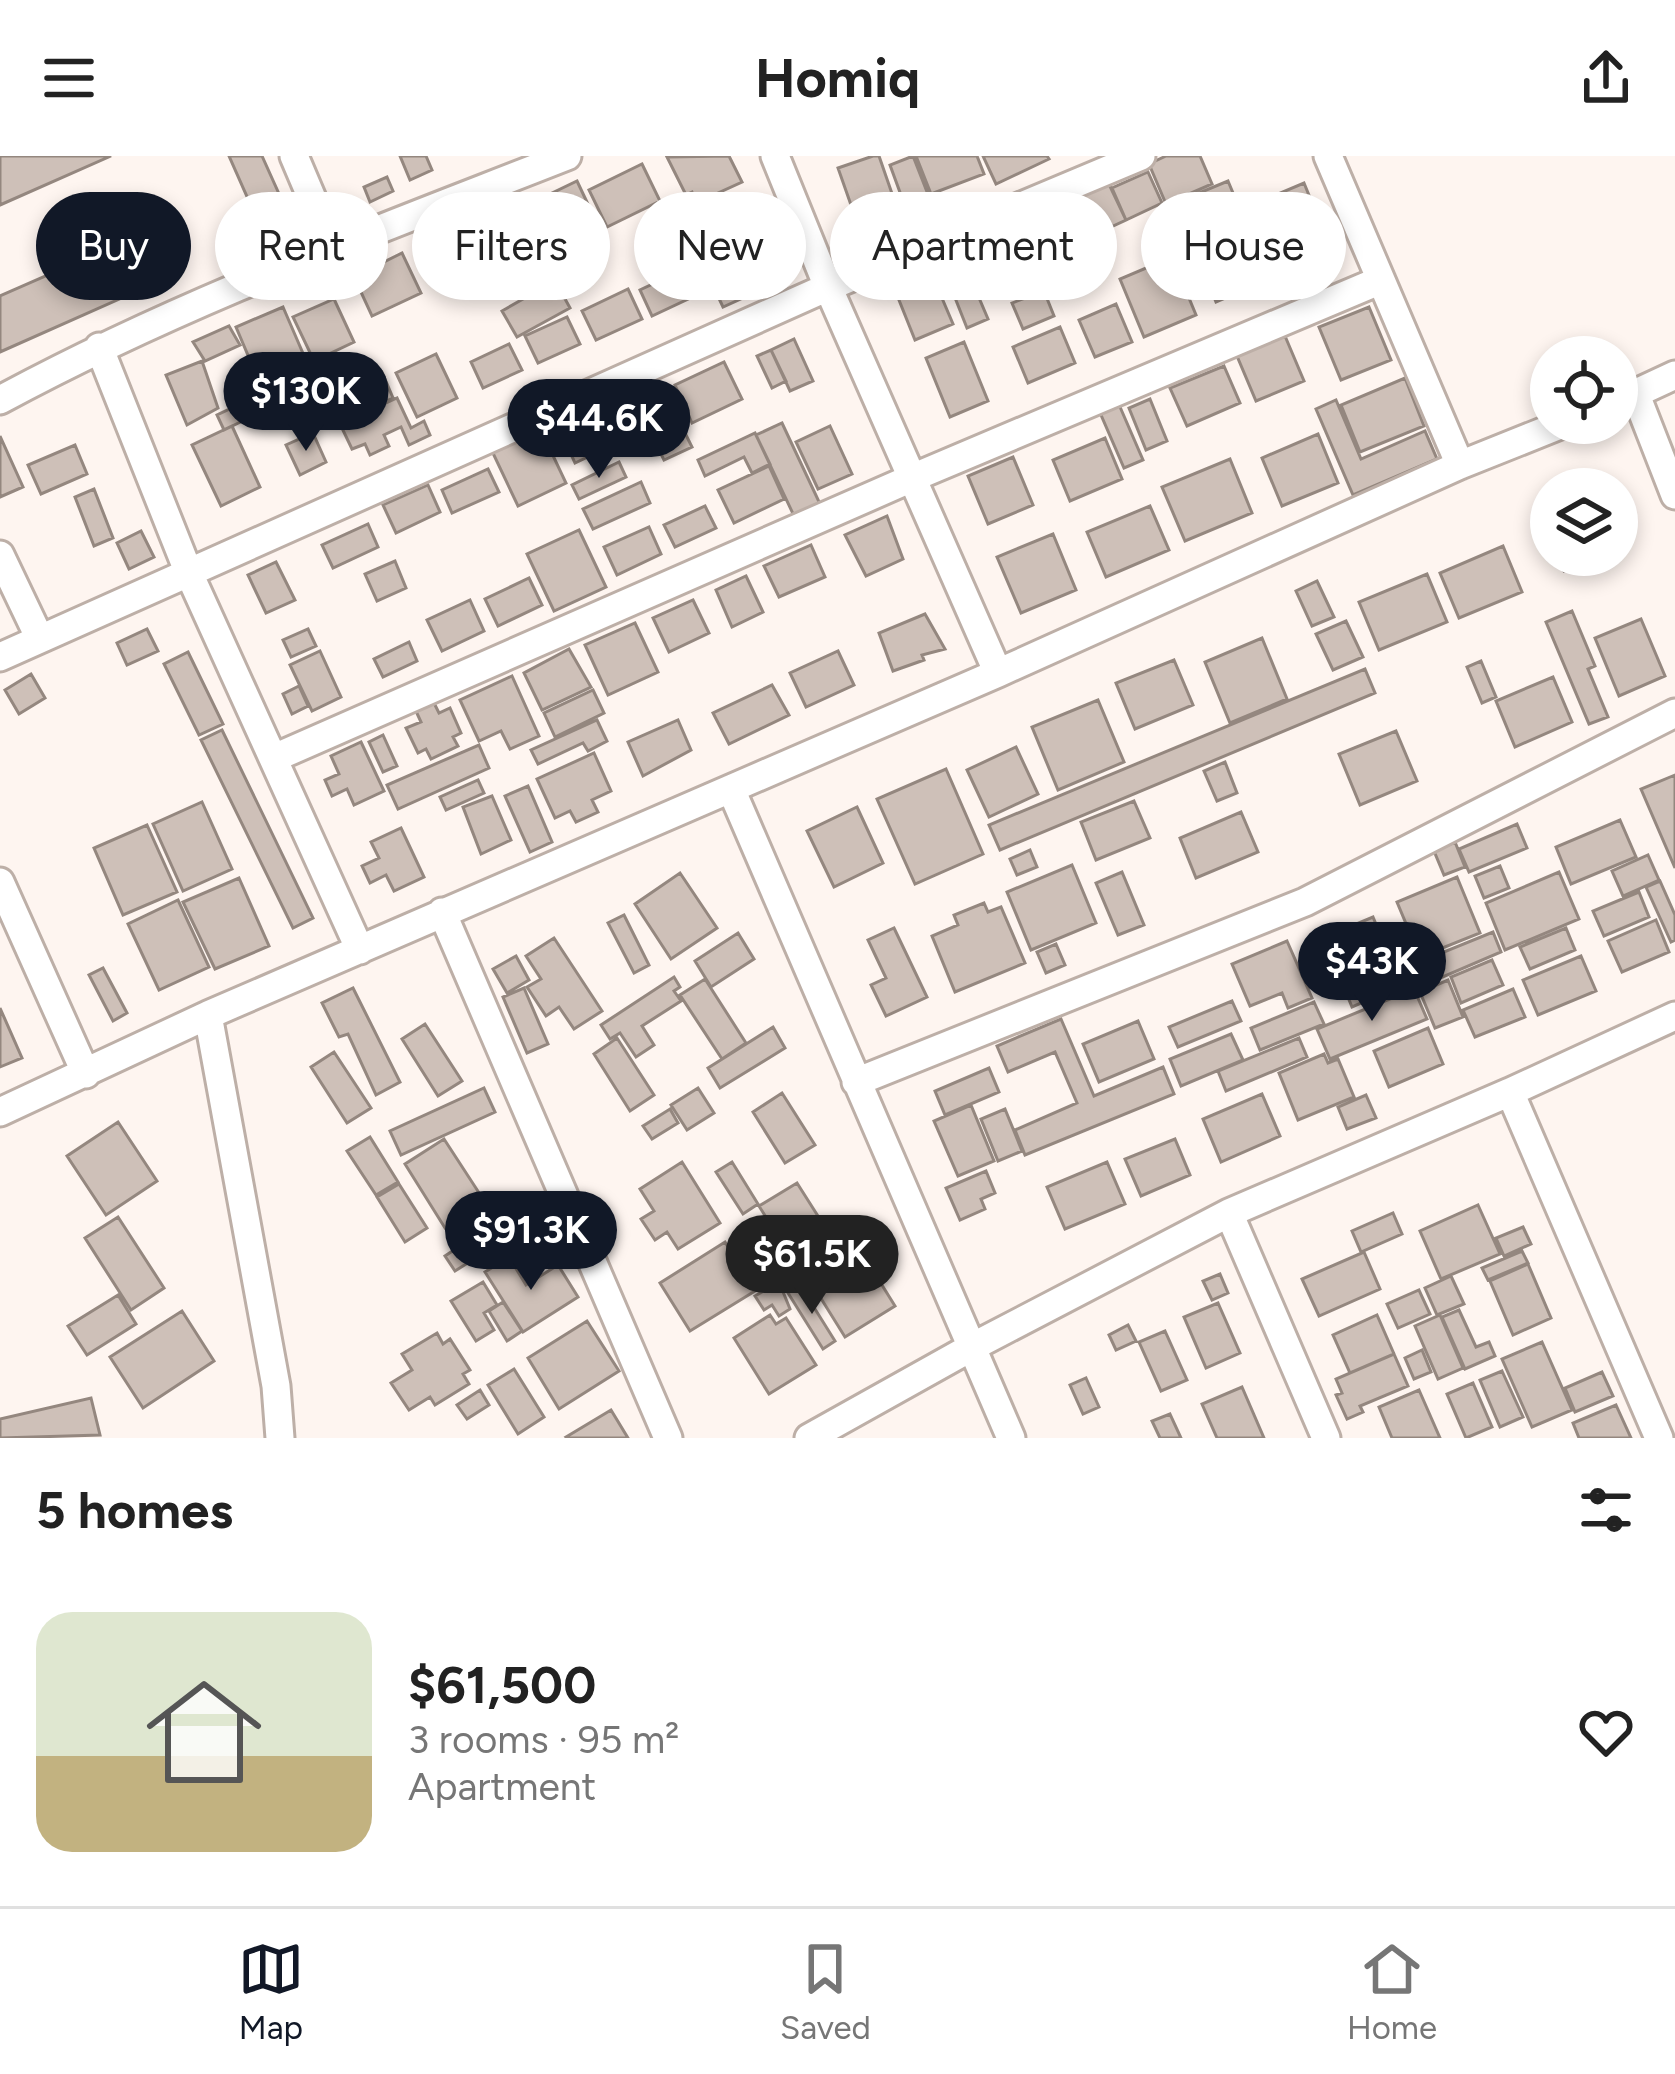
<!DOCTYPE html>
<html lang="en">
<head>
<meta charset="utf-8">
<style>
	:root { --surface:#fff; --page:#f2f2f2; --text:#222; --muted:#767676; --line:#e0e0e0; --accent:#111827 }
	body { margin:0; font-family:Figtree,sans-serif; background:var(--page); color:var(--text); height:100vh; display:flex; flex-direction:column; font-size:45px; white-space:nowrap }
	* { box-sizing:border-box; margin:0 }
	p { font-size:39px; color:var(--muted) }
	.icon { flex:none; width:66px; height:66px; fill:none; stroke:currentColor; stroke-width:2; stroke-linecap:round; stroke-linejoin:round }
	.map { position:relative; height:1282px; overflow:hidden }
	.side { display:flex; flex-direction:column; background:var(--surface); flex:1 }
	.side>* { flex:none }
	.hud { position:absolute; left:36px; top:36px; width:1605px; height:108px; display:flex; gap:24px }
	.tools { position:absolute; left:1530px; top:180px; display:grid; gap:24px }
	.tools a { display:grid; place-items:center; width:108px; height:108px; border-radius:50%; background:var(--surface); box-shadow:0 6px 18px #0003; font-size:60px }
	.price { position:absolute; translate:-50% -102px; padding:0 27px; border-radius:42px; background:var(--accent); color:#fff; font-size:39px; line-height:78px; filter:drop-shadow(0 3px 6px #0008) }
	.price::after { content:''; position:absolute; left:50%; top:72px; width:36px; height:27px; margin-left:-18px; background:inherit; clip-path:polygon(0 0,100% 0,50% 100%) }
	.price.on { background:#222; color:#fff }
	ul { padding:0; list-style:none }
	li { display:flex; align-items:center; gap:36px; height:300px; padding:0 36px }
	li+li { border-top:3px solid var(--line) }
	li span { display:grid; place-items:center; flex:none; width:336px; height:240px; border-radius:36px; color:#555 }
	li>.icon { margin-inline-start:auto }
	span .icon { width:144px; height:144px; fill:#fffc; stroke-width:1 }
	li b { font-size:51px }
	h2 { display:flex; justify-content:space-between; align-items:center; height:144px; padding:0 36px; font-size:51px }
	.pill { padding:0 42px; border-radius:54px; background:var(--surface); box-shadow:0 6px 18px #0003; font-size:42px; line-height:108px }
	.pill.on { background:var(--accent); color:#fff }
	header { display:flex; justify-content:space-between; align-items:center; height:156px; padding:0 36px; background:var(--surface); font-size:54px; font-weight:700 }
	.tab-bar { display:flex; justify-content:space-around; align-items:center; height:168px; border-top:3px solid var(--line); background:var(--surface); font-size:33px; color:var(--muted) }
	.tab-bar a { display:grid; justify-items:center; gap:6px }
	.tab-bar .on { color:var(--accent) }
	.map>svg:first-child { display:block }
	.building { fill:#cec0b8; stroke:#94877f; stroke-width:3 }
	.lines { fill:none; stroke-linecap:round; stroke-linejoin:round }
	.street-casing { stroke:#bdafa7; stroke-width:33 }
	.street { stroke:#fff; stroke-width:27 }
</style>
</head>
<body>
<header><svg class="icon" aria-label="menu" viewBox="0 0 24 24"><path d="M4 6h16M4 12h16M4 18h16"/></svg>Homiq<svg class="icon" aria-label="share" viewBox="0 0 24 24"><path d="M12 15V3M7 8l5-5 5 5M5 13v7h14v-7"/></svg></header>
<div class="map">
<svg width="1675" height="1282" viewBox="0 0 1675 1282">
	<rect width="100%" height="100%" fill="#fef5f0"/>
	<path class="building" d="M0,0h111l-111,49z
		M229,0h33l22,49 -28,12z
		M400,0h26l6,14 -22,10z
		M729,0l13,26 -46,21 -4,-11 -6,3 -19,-38z
		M873,0h6l18,52 -40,14 -19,-54z
		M913,0l16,41 -24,9 -15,-41z
		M916,0h61l7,18 -53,20z
		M983,0h64l2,3 -53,25z
		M1166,0h34l12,28 -46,20 -17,-40z
		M642,8l18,37 -53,26 -18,-37z
		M1148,16l14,31 -36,17 -14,-32z
		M387,21l6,14 -23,11 -6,-15z
		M1107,24l19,40 -41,19 -17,-42z
		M577,25l18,38 -33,16 -18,-38z
		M1228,25l23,55 -63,26 -23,-55z
		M1304,27l29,71 -47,20 -29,-71z
		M747,58l31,68 -55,25 -32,-68z
		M1015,70l16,39 -48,20 -16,-39z
		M500,74l16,34 -58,27 -16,-34z
		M123,86l21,46 -144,64v-56z
		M1261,88l13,33 -58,25 -13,-33z
		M402,97l19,40 -49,23 -18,-39z
		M1172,101l24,58 -52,22 -24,-58z
		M691,110l12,26 -51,24 -12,-26z
		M930,114l23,54 -38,16 -22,-55z
		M968,116l20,47 -21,9 -19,-48z
		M546,130l3,5 9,-5 12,22 -53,29 -15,-26z
		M628,133l14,30 -46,21 -14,-29z
		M1044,135l10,25 -31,13 -11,-26z
		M334,143l20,43 -40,19 -21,-44z
		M1116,148l16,38 -37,15 -16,-37z
		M283,151l25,58 -47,21 -25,-59z
		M1369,151l22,53 -50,20 -22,-53z
		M567,161l13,27 -42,19 -13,-27z
		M229,170l11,19 -35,16 -12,-19z
		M1060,171l15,36 -47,20 -15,-36z
		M1285,180l19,45 -48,20 -19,-45z
		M794,183l19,42 -23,10 -19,-41z
		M964,186l24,59 -38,16 -24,-59z
		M509,188l13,26 -39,18 -12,-26z
		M771,194l15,31 -14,7 -15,-32z
		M436,198l21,44 -40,19 -21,-44z
		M202,205l16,47 -31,17 -21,-50z
		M724,206l18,37 -50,24 -17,-38z
		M1224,210l16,37 -53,23 -17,-38z
		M312,214l24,50 -23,10 -7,-16 -24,11 -9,-19 -49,24 -7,-15z
		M382,216l11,26 -16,7 -11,-25z
		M1405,222l19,48 -64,26 -19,-47z
		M397,242l14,30 13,-7 6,14 -21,10 -8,-18 -17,8 5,11 -19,9 -5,-11 -13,5 -12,-25z
		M1150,243l17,42 -21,9 -17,-42z
		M1117,244l26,60 -19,8 -26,-60z
		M1336,244l25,59 64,-28 12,28 -84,36 -37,-86z
		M647,248l16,35 -21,10 -17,-35z
		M609,260l12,25 -46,22 -12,-26z
		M782,267l39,83 -26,12 -39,-83z
		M232,270l28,61 -39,19 -29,-61z
		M539,270l27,57 -48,23 -27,-57z
		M830,270l22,48 -34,15 -22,-47z
		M684,275l8,16 -28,13 -8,-16z
		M313,277l13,29 -26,13 -14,-30z
		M755,277l15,31 -18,9 -8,-16 -39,19 -7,-16z
		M1318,278l20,49 -56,23 -20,-48z
		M0,280l23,51 -23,10z
		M1105,282l17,41 -52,22 -17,-41z
		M75,289l12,29 -46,20 -13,-29z
		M1013,301l20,48 -45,19 -20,-48z
		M1230,303l22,54 -67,28 -23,-54z
		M619,306l7,15 -47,22 -7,-14z
		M769,310l15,33 -50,24 -16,-33z
		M488,313l11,23 -47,21 -10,-23z
		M641,326l9,21 -57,26 -10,-20z
		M428,329l12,27 -44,21 -13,-28z
		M94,333l19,49 -19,8 -19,-49z
		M705,350l11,22 -41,19 -11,-22z
		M1150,350l19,44 -63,27 -19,-45z
		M887,360l16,43 -37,17 -21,-41z
		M368,368l10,23 -45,21 -11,-23z
		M649,371l12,27 -44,21 -13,-28z
		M579,374l27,57 -52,24 -27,-57z
		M141,375l13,26 -25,12 -12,-26z
		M1053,378l23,56 -55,23 -24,-56z
		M811,389l14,32 -46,20 -15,-31z
		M1503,390l19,46 -63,26 -19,-45z
		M1557,399h46l-39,16z
		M395,405l11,27 -29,13 -12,-27z
		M276,406l19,38 -29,13 -18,-38z
		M1427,418l20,48 -68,28 -20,-48z
		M746,420l17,36 -31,15 -16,-37z
		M529,422l13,27 -44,21 -13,-27z
		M1317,425l17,36 -22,9 -16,-35z
		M470,444l14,31 -42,20 -15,-31z
		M693,444l16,33 -40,19 -16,-34z
		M1572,455l23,55 -7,3 20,48 -19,7 -43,-102z
		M925,458l20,35 -23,6 2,5 -31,11 -14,-38z
		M1641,463l24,57 -46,20 -24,-58z
		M1346,465l17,36 -30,13 -17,-36z
		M635,467l23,49 -50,23 -23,-50z
		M147,473l11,22 -31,14 -10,-22z
		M308,473l8,17 -25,11 -8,-17z
		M1262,482l25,61 -57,24 -25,-61z
		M409,486l8,19 -34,16 -9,-18z
		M569,493l22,38 -49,23 -18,-37z
		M320,495l21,46 -29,14 -22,-46z
		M838,495l16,34 -48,22 -16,-34z
		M188,496l35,72 -24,11 -35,-71z
		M1174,504l19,45 -58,24 -19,-46z
		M1481,505l15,36 -14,6 -15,-36z
		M1365,513l10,24 -375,157 -11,-25z
		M31,518l14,24 -26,16 -14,-24z
		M512,520l27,60 -29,13 -9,-18 -22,10 -19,-41z
		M1553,521l19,45 -57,25 -19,-46z
		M772,529l17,30 -60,29 -16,-31z
		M299,530l9,20 -16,8 -9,-20z
		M593,534l11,23 -49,24 -11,-24z
		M1098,544l26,62 -66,28 -26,-63z
		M433,545l6,12 11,-5 11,25 -8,4 5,9 -27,13 -5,-10 -8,4 -12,-25 15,-6 -6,-13z
		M597,564l10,21 -19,10 -5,-8 -45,21 -7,-14z
		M678,564l13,30 -48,26 -15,-34z
		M222,574l91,188 -20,10 -92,-188z
		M1396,575l21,50 -57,24 -21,-51z
		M383,579l14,31 -14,6 -14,-30z
		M361,586l23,49 -30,14 -7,-16 -15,7 -7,-16 14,-6 -8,-18z
		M479,589l10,23 -91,41 -11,-24z
		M1016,591l22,47 -49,23 -22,-47z
		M594,597l17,38 -19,9 6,12 -22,10 -6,-11 -15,7 -18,-39z
		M1225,606l12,31 -20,8 -13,-30z
		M946,613l37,85 -68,30 -38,-85z
		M1675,619v93l-34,-79z
		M478,624l6,13 -38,17 -6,-13z
		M528,630l24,56 -22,10 -25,-56z
		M492,640l19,44 -30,14 -18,-47z
		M1134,645l16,37 -54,22 -15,-38z
		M202,646l30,67 -49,22 -30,-67z
		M857,651l26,56 -49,24 -27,-56z
		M1241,656l17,40 -62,26 -16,-40z
		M1620,664l16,37 -65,27 -15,-37z
		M1517,668l10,24 -58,24 -10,-23z
		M147,669l30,67 -54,23 -29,-67z
		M401,672l23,49 -30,14 -8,-16 -16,8 -8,-17 17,-8 -8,-16z
		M1455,686l10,25 -21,8 -10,-24z
		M1030,694l7,17 -20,8 -7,-16z
		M1648,699l11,25 -36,16 -11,-25z
		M1072,709l24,58 -65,27 -24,-58z
		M1500,710l9,22 -25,10 -9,-22z
		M1122,716l22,53 -26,10 -22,-52z
		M1559,716l20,47 -74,31 -19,-47z
		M680,717l37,55 -46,31 -36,-55z
		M1457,721l23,56 -60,24 -23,-55z
		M239,722l30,68 -54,23 -32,-67z
		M1660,725l15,34v25l-4,2 -25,-55z
		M1639,736l10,25 -45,19 -11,-25z
		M178,744l31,67 -50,23 -31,-66z
		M984,747l4,9 13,-5 24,56 -70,29 -23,-56 26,-11 -4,-10z
		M624,759l25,50 -15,8 -26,-50z
		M1373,761l15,36 -48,20 -15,-36z
		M1656,764l13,32 -47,20 -14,-31z
		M894,772l33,69 -41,19 -15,-31 15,-7 -18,-38z
		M1566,772l9,22 -45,19 -10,-22z
		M1493,776l8,20 -63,27 -9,-21z
		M738,777l16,26 -43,28 -16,-26z
		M554,782l48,73 -28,18 -15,-22 -13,9 -19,-29 14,-8 -15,-23z
		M1287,785l25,57 -24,10 -6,-15 -32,13 -18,-42z
		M1056,788l9,21 -19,8 -9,-21z
		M516,800l13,24 -22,13 -14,-24z
		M1581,800l15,35 -58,24 -15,-35z
		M1492,804l11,25 -42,18 -10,-26z
		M1387,805l11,26 -46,20 -11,-27z
		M103,812l24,45 -14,8 -24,-46z
		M674,821l6,10 -6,4 7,10 -39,25 12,19 -18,12 -16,-24 -10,6 -9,-14z
		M705,823l41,64 -24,16 -42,-64z
		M1448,824l15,37 -28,11 -15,-36z
		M353,832l47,94 -24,13 -28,-61 -9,3 -17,-34z
		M524,832l24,56 -21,9 -24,-56z
		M1414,833l13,30 -97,40 -13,-30z
		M1513,833l12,28 -50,20 -12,-27z
		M1232,845l9,20 -63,26 -9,-20z
		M1314,846l10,22 -64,26 -9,-22z
		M0,852l22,50 -22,9z
		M1061,863l33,77 69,-29 11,27 -149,61 -10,-25 62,-27 -22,-51 -47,20 -11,-26z
		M1138,865l16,38 -55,23 -16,-38z
		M425,868l37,57 -24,15 -36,-57z
		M773,871l12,21 -65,40 -12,-20z
		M1428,872l15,36 -54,23 -15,-36z
		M1231,878l12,26 -62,26 -11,-27z
		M617,882l37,57 -24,16 -36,-57z
		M1299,882l8,19 -81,34 -8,-20z
		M334,896l37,56 -24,15 -36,-56z
		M1324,898l4,9 10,-4 16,38 -56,23 -19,-47z
		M989,912l10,24 -54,23 -10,-24z
		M484,932l11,24 -94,43 -11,-24z
		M698,932l16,25 -27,17 -16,-25z
		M782,937l33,52 -30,18 -32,-51z
		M1262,938l18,42 -59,26 -18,-43z
		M1366,939l10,23 -29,11 -9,-22z
		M971,949l23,56 -36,15 -24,-55z
		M670,953l8,14 -26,16 -9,-13z
		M1005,953l17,42 -24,10 -17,-42z
		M118,966l39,59 -51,34 -39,-59z
		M370,981l28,45 -22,13 -29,-44z
		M444,983l41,63 -40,26 -40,-64z
		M1175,983l15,36 -49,21 -16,-37z
		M682,1006l38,61 -42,26 -11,-17 -12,8 -14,-21 13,-8 -14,-22z
		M732,1006l26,42 -15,10 -27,-42z
		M1107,1006l18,42 -60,25 -18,-42z
		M986,1015l9,22 -14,6 4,10 -25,11 -14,-32z
		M797,1027l40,63 -29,18 -5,-8 -9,6 -35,-56z
		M399,1028l28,44 -22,14 -28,-45z
		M1478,1049l22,49 -59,25 -21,-48z
		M1393,1057l9,21 -41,18 -9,-21z
		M118,1061l46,71 -33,22 -46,-72z
		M504,1061l8,14 -22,14 -9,-14z
		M1523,1071l8,17 -27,12 -8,-18z
		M475,1080l10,16 -30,19 -10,-15z
		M725,1086l30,49 -65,40 -30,-48z
		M1522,1095l6,12 -40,17 -6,-12z
		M1364,1096l16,37 -61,27 -17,-37z
		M862,1097l33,53 -50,31 -33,-53z
		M509,1101l17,28 32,-20 20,32 -55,35 -38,-60z
		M1528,1108l23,54 -38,17 -23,-54z
		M1220,1118l8,19 -16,7 -9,-19z
		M1451,1120l13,28 -27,11 -12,-27z
		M483,1126l14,23 -13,8 10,17 -18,11 -25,-40z
		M779,1126l11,27 -11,7 -7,-11 -8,5 -9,-14z
		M800,1129l35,56 -12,8 -35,-56z
		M1419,1134l11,24 -32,14 -11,-24z
		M118,1139l18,29 -49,31 -19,-29z
		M503,1146l19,29 -15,10 -18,-30z
		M1218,1147l22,50 -34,15 -22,-51z
		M1459,1154l17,37 13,-5 6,14 -30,13 -23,-52z
		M182,1155l32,50 -71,47 -33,-51z
		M770,1159l6,9 10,-6 30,47 -47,29 -35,-56z
		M1377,1159l17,39 -44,19 -17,-38z
		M1440,1159l23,53 -25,11 -23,-53z
		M587,1165l32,50 -60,38 -31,-51z
		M1128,1169l8,16 -20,9 -7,-15z
		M1165,1175l22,49 -26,11 -22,-49z
		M437,1177l6,11 7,-5 20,31 -7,4 6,10 -34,21 -5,-8 -21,13 -18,-27 21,-13 -10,-16z
		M1542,1186l30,68 -40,17 -30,-68z
		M1422,1194l9,22 -17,7 -9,-21z
		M1394,1198l14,32 -48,20 3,6 -16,7 -11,-24 6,-2 -6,-14z
		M514,1213l30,48 -26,17 -30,-49z
		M1502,1215l21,46 -23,10 -20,-47z
		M1602,1216l11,24 -38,16 -10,-24z
		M1086,1222l13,29 -16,7 -13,-29z
		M1473,1227l19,44 -26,11 -19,-44z
		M1242,1231l22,51h-47l-15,-34z
		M480,1234l9,15 -22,14 -10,-14z
		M1419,1234l21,48h-48l-13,-31z
		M91,1242l9,37 -100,3v-19z
		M1616,1249l15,33h-52l-6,-15z
		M611,1254l17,28h-61l-1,-1z
		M1170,1258l11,24h-21l-8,-17z"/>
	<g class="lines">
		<g class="street-casing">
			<path id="street" d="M294,0l39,92
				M775,0l53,131 170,386
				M1328,0l132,309
				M99,191l89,224 172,379
				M1636,239l39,100
				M0,244c181,-98 376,-169 567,-244
				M1617,246l58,-27
				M0,399l40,84
				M0,501l828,-370 313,-131
				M274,602l638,-280 469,-198
				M731,633l280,649
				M0,726l86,192
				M442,756l226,526
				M208,859l68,371 4,52
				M856,926l449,-180 370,-189
				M1510,936l149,346
				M0,956l208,-97 790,-342 462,-208 105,-42
				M1229,1057l97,225
				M809,1282l163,-91 257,-134 281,-121 165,-76"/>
		</g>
		<use href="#street" class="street"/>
	</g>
</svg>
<div class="tools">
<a><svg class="icon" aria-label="locate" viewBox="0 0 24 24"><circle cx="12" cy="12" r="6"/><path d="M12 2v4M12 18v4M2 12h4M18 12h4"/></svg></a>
<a><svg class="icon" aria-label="layers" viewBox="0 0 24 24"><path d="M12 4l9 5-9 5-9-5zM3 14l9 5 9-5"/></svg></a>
</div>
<b class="price" style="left:306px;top:298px">$130K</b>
<b class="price" style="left:599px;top:325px">$44.6K</b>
<b class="price" style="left:1372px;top:868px">$43K</b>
<b class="price" style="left:531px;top:1137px">$91.3K</b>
<b class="price on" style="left:812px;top:1161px">$61.5K</b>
<div class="hud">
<a class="pill on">Buy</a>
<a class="pill">Rent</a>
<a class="pill">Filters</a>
<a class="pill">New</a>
<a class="pill">Apartment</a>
<a class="pill">House</a>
</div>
</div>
<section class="side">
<h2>5 homes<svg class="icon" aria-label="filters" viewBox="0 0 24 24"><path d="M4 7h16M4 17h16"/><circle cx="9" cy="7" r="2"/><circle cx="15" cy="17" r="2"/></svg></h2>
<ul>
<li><span style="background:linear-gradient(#dfe7d0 60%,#c2b280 0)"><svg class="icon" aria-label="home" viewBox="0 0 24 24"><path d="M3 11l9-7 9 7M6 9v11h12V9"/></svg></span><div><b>$61,500</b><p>3 rooms · 95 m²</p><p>Apartment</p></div><svg class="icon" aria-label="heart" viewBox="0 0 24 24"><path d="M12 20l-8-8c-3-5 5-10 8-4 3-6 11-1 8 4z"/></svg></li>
</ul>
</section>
<nav class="tab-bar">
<a class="on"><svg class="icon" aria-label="map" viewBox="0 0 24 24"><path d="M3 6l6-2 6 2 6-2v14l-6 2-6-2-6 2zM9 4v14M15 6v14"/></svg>Map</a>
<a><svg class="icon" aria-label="saved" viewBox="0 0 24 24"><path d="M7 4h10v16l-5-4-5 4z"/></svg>Saved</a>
<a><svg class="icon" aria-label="home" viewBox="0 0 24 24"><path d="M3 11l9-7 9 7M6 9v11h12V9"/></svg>Home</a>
</nav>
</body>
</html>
